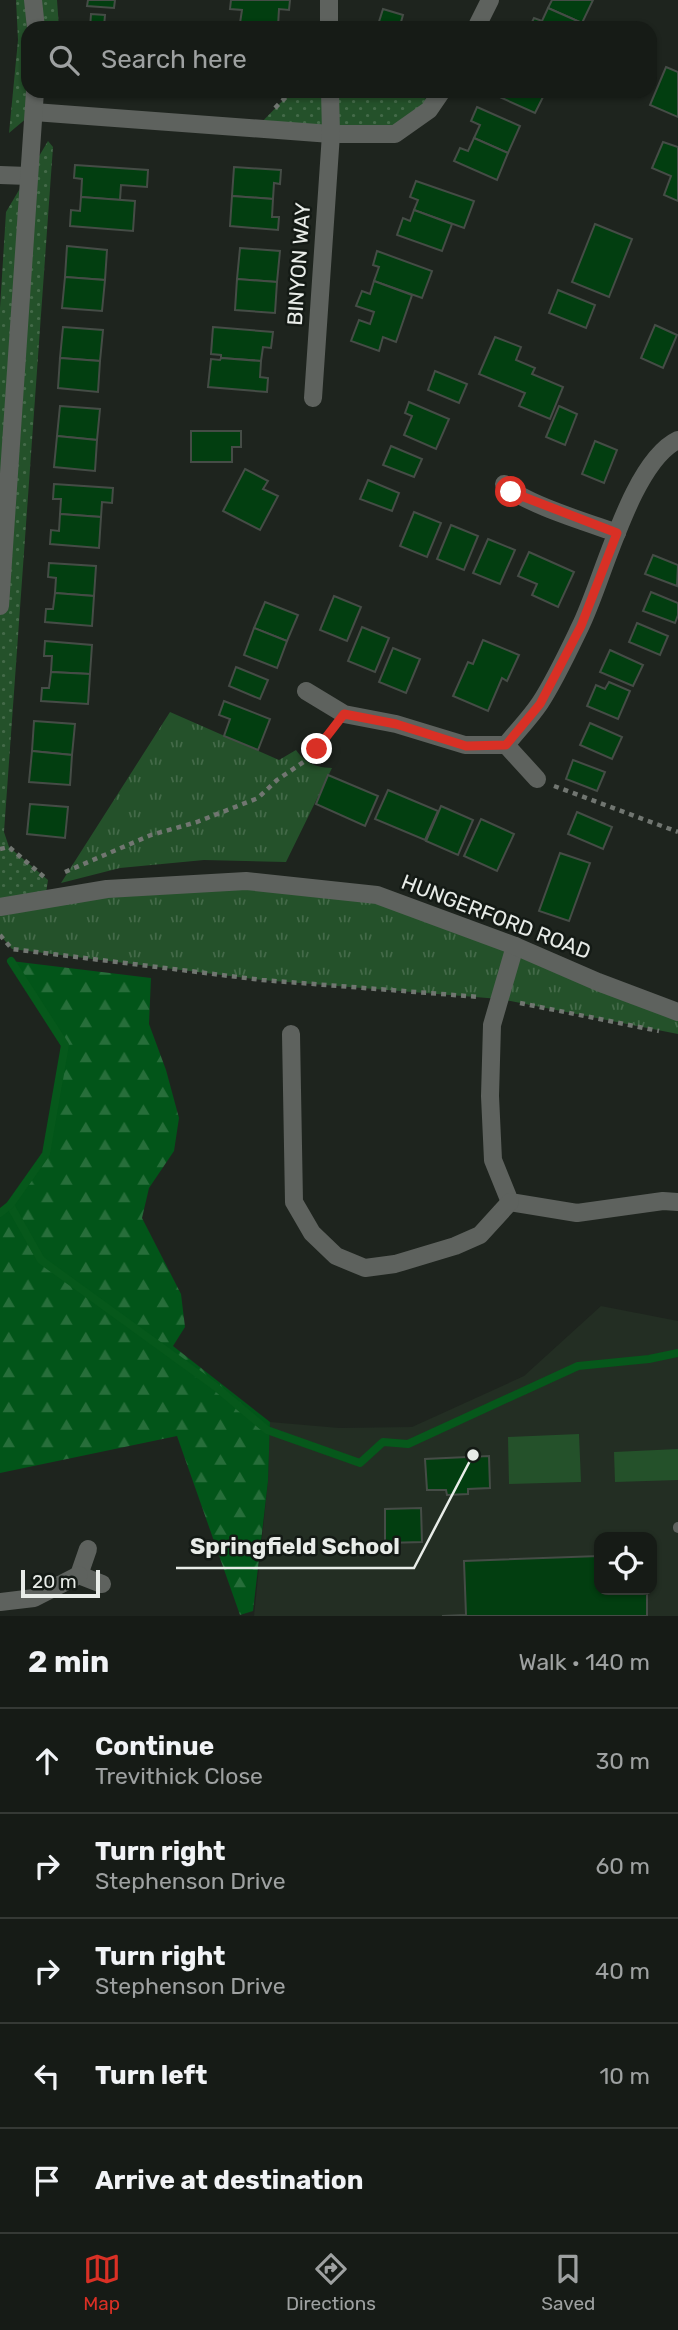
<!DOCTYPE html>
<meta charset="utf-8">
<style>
:root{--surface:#161b16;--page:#1f241f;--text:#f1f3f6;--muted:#9ea1a1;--line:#353935;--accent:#d93025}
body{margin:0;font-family:Rubik,sans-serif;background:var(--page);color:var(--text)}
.controls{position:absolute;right:21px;bottom:21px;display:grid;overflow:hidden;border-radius:14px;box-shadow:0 2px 5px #0004}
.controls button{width:63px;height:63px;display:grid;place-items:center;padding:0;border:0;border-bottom:2px solid var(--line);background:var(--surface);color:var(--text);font:35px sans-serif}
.scale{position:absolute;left:21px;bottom:18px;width:79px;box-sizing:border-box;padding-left:7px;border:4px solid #e8ece8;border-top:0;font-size:19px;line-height:24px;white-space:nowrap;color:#e8ece8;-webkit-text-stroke:5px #141a15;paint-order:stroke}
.stop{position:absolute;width:21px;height:21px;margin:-16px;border:5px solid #d93025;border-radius:50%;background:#fff}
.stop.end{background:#d93025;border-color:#fff;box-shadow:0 2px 7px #0008}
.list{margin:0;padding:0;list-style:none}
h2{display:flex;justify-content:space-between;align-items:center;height:91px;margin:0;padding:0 28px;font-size:30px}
h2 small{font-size:23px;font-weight:400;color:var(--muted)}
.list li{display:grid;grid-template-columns:46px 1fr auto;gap:21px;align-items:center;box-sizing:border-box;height:105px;padding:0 28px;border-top:2px solid var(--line)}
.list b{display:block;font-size:26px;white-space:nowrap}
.list p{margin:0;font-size:23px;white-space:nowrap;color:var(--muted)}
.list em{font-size:23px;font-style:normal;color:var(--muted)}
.icon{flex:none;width:38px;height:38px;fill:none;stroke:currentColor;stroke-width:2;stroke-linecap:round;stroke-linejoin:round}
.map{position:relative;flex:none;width:678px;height:1616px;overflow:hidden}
.search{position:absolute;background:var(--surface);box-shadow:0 2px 5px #0004;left:21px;right:21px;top:21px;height:77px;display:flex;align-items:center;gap:18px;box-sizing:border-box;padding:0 24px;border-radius:21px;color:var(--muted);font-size:26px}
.sheet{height:616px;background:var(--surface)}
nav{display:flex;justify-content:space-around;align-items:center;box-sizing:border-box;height:98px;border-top:2px solid var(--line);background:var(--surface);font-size:19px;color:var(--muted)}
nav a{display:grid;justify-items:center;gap:4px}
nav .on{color:var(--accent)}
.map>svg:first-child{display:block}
.built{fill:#232e23;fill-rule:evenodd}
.grass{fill:url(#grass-dots)}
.forest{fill:url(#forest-firs)}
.park{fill:url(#park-tufts)}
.pitch{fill:#24512a}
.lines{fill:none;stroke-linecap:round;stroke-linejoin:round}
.stream{stroke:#06581b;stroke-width:8}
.building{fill:#023e10;stroke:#454c46;stroke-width:2}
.path{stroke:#717671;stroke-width:4.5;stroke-dasharray:5 5;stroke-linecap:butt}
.service{stroke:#5e625e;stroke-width:10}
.minor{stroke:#5e625e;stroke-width:18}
.tertiary{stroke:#5e625e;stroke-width:18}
.route{stroke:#d93025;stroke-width:9}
.labels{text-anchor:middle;stroke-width:5;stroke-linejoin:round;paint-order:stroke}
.street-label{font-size:21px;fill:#e8ece8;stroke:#141a15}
.leader{fill:none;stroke:#e8ece8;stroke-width:2.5}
.callout-dot{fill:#e8ece8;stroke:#141a15;stroke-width:2.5}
.callout-label{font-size:23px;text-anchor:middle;font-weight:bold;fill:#e8ece8;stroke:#141a15;stroke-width:5;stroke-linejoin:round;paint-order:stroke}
</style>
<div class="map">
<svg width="678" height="1616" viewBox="0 0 678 1616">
<defs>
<pattern id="grass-dots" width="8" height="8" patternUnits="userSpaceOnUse" patternTransform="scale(1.75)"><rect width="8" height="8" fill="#24512a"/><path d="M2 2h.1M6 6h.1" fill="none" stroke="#446a49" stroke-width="1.8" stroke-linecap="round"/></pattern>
<pattern id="forest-firs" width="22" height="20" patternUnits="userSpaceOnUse" patternTransform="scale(1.75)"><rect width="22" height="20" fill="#025519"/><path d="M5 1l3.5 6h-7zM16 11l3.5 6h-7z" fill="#276e3a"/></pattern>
<pattern id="park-tufts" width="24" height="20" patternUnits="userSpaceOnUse" patternTransform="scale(1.75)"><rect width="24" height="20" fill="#24512a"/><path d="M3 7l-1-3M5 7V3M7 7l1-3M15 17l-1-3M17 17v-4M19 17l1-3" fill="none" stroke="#446a49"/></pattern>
</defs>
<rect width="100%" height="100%" fill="#1e241e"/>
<path class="built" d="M601 1306 678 1321V1616H254L268 1481 270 1422 339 1428 412 1427 524 1376ZM599 1537H652V1590H599Z"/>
<g class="grass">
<polygon points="16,0 57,0 59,28 28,28 28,91 46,91 34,112 9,133 18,40"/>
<polygon points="292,91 398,91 435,101 395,134 255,129"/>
<polygon points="48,141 53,147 4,832 9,847 48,880 45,900 0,907 0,308 6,212"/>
</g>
<polygon class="forest" points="11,961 151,978 149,1024 166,1070 179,1118 174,1151 149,1188 142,1218 181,1294 185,1327 173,1346 270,1422 268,1481 253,1611 240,1615 177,1436 0,1473 0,1213 10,1205 46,1154 65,1045"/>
<g class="park">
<path d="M170 712 279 760 296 750C306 764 315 767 332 768L286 862 204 860 120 868 61 883Z"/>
<polygon points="246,881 377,895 678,1012 678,1034 500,999 262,980 12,949 0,935 0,907"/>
</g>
<g class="pitch">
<polygon points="579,1434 581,1482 509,1484 508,1437"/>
<polygon points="678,1449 678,1480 615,1482 614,1452"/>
</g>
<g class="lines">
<g class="stream">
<polyline points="10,1205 41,1260 216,1387 267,1430 360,1463 383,1442 408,1444 578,1366 649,1359 678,1353"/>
<polyline points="0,1213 10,1205 46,1154 65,1045 11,961"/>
</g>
</g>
<g class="building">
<polygon points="88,0 115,0 114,8 87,6"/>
<polygon points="231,0 290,0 289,10 279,9 278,26 240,23 242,10 230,9"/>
<polygon points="552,0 593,0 582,23 548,8"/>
<polygon points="548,8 582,23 580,28 529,28 534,18 542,21"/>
<polygon points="383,9 403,15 401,22 415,28 377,28"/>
<polygon points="91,14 105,15 104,27 119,28 90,28"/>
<polygon points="240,23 278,26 278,28 240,28"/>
<polygon points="666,67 678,72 678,117 650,105"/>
<polygon points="494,91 546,91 535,113 493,94"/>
<polygon points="477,107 520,126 508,153 474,138 480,125 471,121"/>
<polygon points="474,138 508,153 497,180 454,161 460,148 468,151"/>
<polygon points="663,142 678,147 678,201 664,195 671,176 652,168"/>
<polygon points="75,165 148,170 147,187 121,185 120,200 81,197 82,179 74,178"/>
<polygon points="234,167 281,170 280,184 274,183 273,199 232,196"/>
<polygon points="416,181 474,201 464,228 414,210 418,200 410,197"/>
<polygon points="232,196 273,199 272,217 279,217 278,230 230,226"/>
<polygon points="81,197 135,201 133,231 70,226 71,210 80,211"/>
<polygon points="414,210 452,224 442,251 397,235 403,218 410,221"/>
<polygon points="595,224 632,239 609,297 572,282"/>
<polygon points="67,246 107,250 105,280 65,277"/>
<polygon points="240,248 280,251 277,282 237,279"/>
<polygon points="377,251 432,271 422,298 374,281 379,267 373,265"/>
<polygon points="65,277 105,280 102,311 62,308"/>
<polygon points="237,279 277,282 275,313 235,310"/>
<polygon points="374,281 412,295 396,342 383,337 379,351 351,341 359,320 370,324 374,312 356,306 362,291 370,294"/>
<polygon points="558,290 595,305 586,328 549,313"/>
<polygon points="655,325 677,335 663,368 641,358"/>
<polygon points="63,327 103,330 100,361 60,358"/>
<polygon points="213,327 273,332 271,348 263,347 261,361 221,358 221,355 211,354"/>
<polygon points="495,337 521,347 516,360 535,368 532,374 563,387 550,419 519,406 525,393 479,374"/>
<polygon points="60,358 100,361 98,392 58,388"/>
<polygon points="221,358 261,361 260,377 268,378 267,392 208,387 211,359 220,360"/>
<polygon points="435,371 467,384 459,403 428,390"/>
<polygon points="409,402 449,419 436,449 404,435 412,416 405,413"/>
<polygon points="60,406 100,409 97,440 57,436"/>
<polygon points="559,406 577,414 565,445 546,437"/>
<polygon points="191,431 241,431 241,447 232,447 232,462 191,462"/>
<polygon points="57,436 97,440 95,471 54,467"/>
<polygon points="595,441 617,450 604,483 582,474"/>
<polygon points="391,446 422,459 414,477 383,465"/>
<polygon points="245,469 268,481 263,489 278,496 260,530 223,511"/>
<polygon points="368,480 399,493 392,511 360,499"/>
<polygon points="54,484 113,488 112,503 102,502 101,517 60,514 61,499 53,499"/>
<polygon points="414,512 441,523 427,557 400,546"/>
<polygon points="60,514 101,517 99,548 50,544 51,530 59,531"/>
<polygon points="451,525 478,536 464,570 437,559"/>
<polygon points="488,539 515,550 500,584 473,573"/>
<polygon points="529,552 574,572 558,607 532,595 537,584 518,576"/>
<polygon points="653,555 678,565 677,586 645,574"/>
<polygon points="49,563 96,566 94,596 55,593 56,578 48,577"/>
<polygon points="651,592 678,603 678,615 675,623 643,611"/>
<polygon points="55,593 94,596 92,626 45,622 46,609 53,609"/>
<polygon points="334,596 361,607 347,641 320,630"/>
<polygon points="265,602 298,615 287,641 254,628"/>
<polygon points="637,623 668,636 660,655 629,642"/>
<polygon points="362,627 389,638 375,672 348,661"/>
<polygon points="254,628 287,641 277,668 244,655"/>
<polygon points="483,640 519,655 507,681 502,678 488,711 453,696 468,662 473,664"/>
<polygon points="45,641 92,645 90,674 51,672 52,656 44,656"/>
<polygon points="393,648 420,659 406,693 379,682"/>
<polygon points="610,650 643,665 633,686 600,672"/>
<polygon points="236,667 268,680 260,699 229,686"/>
<polygon points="51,672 90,674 88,704 41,701 42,688 49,688"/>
<polygon points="609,682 630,691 618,719 587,706 596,685 605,689"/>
<polygon points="224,701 270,719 258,750 224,736 230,719 219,715"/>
<polygon points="34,721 75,724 72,755 32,751"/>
<polygon points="590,723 622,737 612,759 580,745"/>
<polygon points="32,751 72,755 70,785 29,782"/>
<polygon points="573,760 605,772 597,791 566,779"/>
<polygon points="328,775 378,796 365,826 316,804"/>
<polygon points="388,790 438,811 425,840 375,819"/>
<polygon points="30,804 68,807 65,838 27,834"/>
<polygon points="441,806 473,820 458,855 426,841"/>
<polygon points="577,812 612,827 603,849 568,834"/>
<polygon points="481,819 514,834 497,871 464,856"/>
<polygon points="560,853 590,863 569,921 539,911"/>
<polygon points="489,1456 490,1488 468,1489 468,1494 447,1495 446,1490 427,1490 425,1459"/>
<polygon points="421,1508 422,1542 385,1543 385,1509"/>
<polygon points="599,1556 599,1590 647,1590 647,1616 442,1616 466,1615 464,1561"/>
</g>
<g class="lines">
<g class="path">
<polyline points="398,91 414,95"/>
<polyline points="275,108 292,91"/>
<polyline points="554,786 678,832"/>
<polyline points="0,849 9,847 44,877"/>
<polyline points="65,872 151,835 197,822 258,798 277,780 305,761 330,731"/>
<polyline points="0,935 12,949 262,980 480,997"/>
<polyline points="520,1003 659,1031"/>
</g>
<polyline class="service" points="678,1527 678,1528"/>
<g class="minor">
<polyline points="33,0 36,28"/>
<polyline points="329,0 329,28"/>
<polyline points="476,28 490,0"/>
<polyline points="34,112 331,134 395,134 429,110 442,91"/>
<polyline points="0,175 28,176"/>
<polyline points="313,398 331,134 330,91"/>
<path d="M504 484C522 503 589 523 617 533"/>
<polyline points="0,606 35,91"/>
<path d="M306 691 344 714 396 724 465 745H506C517 731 530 718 540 703 555 680 568 652 580 627 603 581 631 462 678 440"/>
<polyline points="506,745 537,779"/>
<polyline points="515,946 492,1025 490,1096 493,1160 510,1202 577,1213 663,1201 678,1202"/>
<polyline points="291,1034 294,1202 312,1233 336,1256 365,1268 395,1264 455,1246 480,1235 510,1202"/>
<polyline points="88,1549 79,1575 102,1584"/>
<polyline points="0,1602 34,1598 79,1575"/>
</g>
<polyline class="tertiary" points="0,907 107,889 246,881 377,895 515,946 598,982 678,1012"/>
</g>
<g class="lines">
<polyline class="route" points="317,749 344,714 396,724 466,746 506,745 540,704 581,626 617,533 511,492"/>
</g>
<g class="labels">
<g class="street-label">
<text transform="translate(299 264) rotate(-86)" y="7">BINYON WAY</text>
<text transform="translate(496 917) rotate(21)" y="7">HUNGERFORD ROAD</text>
</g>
</g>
<path class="leader" d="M473 1455L414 1568H176"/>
<circle class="callout-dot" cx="473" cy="1455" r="7"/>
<g class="callout-label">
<text x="295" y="1554">Springfield School</text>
</g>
</svg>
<div class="controls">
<button><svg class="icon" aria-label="locate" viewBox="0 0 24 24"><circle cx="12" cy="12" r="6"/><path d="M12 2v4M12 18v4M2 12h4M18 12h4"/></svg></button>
</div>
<div class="scale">20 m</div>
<div class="stop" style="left:511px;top:492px"></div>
<div class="stop end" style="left:317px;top:749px"></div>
<div class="search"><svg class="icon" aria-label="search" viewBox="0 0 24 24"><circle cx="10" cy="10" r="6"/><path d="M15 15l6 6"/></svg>Search here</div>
</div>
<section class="sheet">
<h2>2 min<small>Walk · 140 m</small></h2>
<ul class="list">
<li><svg class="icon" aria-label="ahead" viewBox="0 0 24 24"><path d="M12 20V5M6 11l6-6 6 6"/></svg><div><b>Continue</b><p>Trevithick Close</p></div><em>30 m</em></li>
<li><svg class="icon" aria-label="right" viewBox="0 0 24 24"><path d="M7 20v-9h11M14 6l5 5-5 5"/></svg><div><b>Turn right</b><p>Stephenson Drive</p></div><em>60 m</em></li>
<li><svg class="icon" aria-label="right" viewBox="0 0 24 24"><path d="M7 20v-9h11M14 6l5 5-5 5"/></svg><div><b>Turn right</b><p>Stephenson Drive</p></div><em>40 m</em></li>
<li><svg class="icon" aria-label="left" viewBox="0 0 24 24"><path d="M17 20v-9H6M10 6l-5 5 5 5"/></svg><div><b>Turn left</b></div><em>10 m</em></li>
<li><svg class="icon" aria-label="arrive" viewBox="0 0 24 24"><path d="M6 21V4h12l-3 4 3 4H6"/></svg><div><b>Arrive at destination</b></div></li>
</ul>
</section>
<nav>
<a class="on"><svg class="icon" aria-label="map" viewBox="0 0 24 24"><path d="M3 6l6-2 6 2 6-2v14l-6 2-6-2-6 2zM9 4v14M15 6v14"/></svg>Map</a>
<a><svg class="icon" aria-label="directions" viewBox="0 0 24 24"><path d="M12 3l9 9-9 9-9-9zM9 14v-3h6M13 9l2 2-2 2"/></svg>Directions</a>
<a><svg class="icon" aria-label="saved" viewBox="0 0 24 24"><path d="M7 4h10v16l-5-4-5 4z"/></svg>Saved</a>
</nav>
